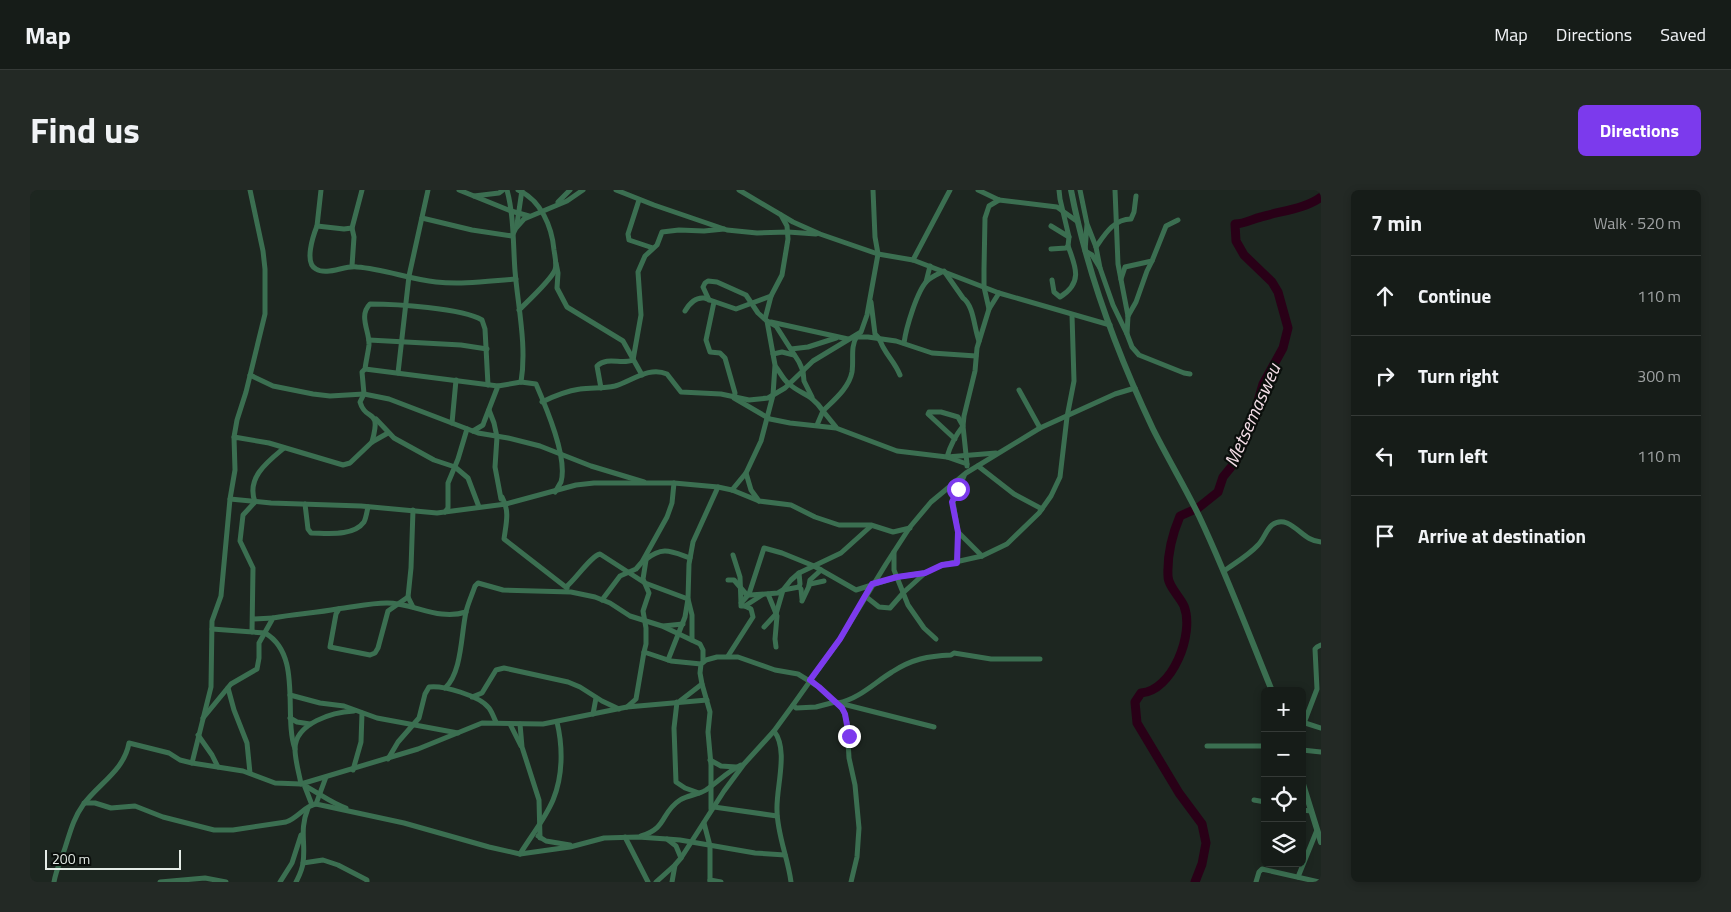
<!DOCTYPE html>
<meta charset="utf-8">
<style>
:root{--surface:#161c18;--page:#232925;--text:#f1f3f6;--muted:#9ea1a2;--line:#353a37;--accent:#7c3aed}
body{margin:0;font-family:"Titillium Web",sans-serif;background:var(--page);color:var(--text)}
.controls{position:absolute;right:15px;bottom:15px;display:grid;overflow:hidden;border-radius:8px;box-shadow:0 2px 8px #0003}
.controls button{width:45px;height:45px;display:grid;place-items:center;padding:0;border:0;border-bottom:1px solid var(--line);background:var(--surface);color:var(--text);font:25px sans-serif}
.scale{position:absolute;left:15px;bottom:12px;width:136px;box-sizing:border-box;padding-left:5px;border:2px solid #e5ece7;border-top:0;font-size:14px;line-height:18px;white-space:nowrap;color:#e5ece7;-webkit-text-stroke:4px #0a0e0b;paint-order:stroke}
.stop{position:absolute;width:15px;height:15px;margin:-11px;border:4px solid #7c3aed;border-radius:50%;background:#fff}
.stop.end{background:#7c3aed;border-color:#fff;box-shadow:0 1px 5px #0008}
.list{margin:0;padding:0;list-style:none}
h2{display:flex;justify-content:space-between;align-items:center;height:65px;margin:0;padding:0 20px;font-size:21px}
h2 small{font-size:16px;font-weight:400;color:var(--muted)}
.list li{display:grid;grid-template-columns:32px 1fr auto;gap:15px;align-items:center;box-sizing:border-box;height:80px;padding:0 20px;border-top:1px solid var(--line)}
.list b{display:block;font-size:19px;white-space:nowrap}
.list em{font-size:16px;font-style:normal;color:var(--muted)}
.icon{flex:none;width:28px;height:28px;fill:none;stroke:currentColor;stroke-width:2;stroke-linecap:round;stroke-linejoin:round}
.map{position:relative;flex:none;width:1291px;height:692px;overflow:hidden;border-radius:8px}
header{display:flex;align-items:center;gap:30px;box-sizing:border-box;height:70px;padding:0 25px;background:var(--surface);border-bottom:1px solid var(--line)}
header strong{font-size:24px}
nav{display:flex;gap:28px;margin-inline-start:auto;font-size:18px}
.intro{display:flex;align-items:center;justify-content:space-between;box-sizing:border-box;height:120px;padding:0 30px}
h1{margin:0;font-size:35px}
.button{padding:12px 22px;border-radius:8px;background:var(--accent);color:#fff;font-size:18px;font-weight:700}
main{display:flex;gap:30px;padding:0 30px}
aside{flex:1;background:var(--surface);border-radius:8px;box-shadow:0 2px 8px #0003}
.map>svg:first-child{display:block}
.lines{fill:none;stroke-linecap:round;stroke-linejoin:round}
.river{stroke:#290017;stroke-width:9}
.minor{stroke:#3b6f51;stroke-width:5}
.tertiary{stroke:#3b6f51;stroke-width:6}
.route{stroke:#7c3aed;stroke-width:6}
.labels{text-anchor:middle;stroke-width:4.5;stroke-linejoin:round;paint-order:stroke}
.water-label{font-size:19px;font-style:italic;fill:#f4dee7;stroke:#0a0e0b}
</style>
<header>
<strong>Map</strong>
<nav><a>Map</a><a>Directions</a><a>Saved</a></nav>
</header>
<div class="intro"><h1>Find us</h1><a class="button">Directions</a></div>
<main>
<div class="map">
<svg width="1291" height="692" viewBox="0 0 1291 692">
<rect width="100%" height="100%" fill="#1d2620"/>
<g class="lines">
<path class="river" d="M1165 692 1172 674 1176 653 1172 634 1149 603 1107 533 1105 512 1111 503C1142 501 1165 444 1154 416 1150 407 1138 396 1138 386 1137 365 1142 345 1150 326L1168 318 1188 302 1193 287 1206 271 1220 238 1233 194 1253 158 1258 138 1248 102 1242 92 1214 65 1206 51 1205 34C1215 34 1222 29 1231 27 1250 21 1275 19 1291 7"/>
<g class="minor">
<path d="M332 0 322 38 314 39 287 36C283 46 274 73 286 79 297 86 315 75 327 77 354 79 379 89 406 92 432 95 459 91 486 89"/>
<polyline points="429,0 481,21 499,26"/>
<path d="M477 0C484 26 483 54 485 81 488 117 497 156 491 192"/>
<path d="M488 0C511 10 522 37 524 60 525 67 527 74 525 80 521 90 497 112 489 120"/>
<polyline points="586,0 624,15 697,40 727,43 758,42 786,44"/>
<polyline points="709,0 763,32 790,44 848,64 883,70 969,103 1080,135"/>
<polyline points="948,0 969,10 1027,17 1048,32"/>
<polyline points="1050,0 1057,34 1055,61 1062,65 1070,78 1066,57 1057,34"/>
<polyline points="1085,0 1088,74 1098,126 1097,144 1102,157 1109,165 1154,183 1160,184"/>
<polyline points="444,6 469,3 473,0"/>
<polyline points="609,10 598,44 599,50 623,58"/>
<polyline points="528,12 540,0"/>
<polyline points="392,28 442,40 482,46 486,38 494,29 537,11 553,0"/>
<polyline points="487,34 492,0"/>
<polyline points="287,36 291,0"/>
<polyline points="1021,36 1039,47 1030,9 1029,0"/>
<polyline points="322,38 324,47 322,76"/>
<path d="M1066 57C1075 44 1084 29 1101 29L1104 22 1106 6"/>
<polyline points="1021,59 1036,58 1038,56 1039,47"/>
<polyline points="883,70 920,0"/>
<polyline points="526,73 528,83 527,98 537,117 593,151 612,185"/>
<polyline points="1070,78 1083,115 1097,144"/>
<polyline points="1091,89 1095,77 1122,71 1136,36 1148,30"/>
<path d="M1022 90 1024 102 1030 107C1053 93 1046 77 1038 56"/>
<polyline points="896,92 900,76"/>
<polyline points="679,110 673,97 675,93 678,91 687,92 716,105 728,123 737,131 745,175 743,205 731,251 716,283 702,300"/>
<polyline points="684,112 676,150 680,162 690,163 695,168 705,203 704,208 740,229 760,233 806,238 867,261 917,267 966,263"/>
<path d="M841 112 845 144C851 149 850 152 853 157 859 168 865 173 870 185"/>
<polyline points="959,119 969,103"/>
<path d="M655 121C659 114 665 107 674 108L706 119 741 106"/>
<polyline points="1098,126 1106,112 1117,81 1122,71"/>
<polyline points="735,129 741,106 752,85 758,49 757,36 751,25"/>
<polyline points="737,131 746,136 769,172 773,181 774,191 782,207"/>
<polyline points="741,132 818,149"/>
<polyline points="826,147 838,147 866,151 902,163 946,166"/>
<polyline points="339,150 431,155 457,159"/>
<path d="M874 153C876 138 887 101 897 91 902 86 908 84 914 81L933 108C944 116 944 138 949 151"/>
<polyline points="761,159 778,157 806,148"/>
<polyline points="743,164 752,162 764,165"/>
<path d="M746 177C750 182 753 189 758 193 771 205 781 203 793 221L787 235"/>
<polyline points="335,179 468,196"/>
<polyline points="368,183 379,86 398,0"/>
<polyline points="220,185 243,196 283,204 300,206 334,204 359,209 448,243 478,248 510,256 561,276 614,292"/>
<path d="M571 198 567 176C578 166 591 175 603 170L611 125 608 82 615 66 627 55 632 42 649 40 674 41 694 39"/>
<polyline points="989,200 1010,238"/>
<path d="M512 212C524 206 537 201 550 199 561 197 573 199 585 196 602 191 619 176 637 184L651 202 691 204 719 210 738 208 755 198 783 171 831 142 837 125 848 64 845 47 843 0"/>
<polyline points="459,220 464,233 467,247 465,277 471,309"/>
<polyline points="346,229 364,248 404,270 425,277 438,288 449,317"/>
<polyline points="422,233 426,190"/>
<path d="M806 237 793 221C804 210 819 198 822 182 824 169 820 157 827 146"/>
<path d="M443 241 453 235 454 232 468 196 491 192 506 194C516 217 538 268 531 292 529 295 527 299 525 302"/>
<polyline points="204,247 207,230 216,202 235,124 235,79 233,61 220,0"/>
<path d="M925 249 898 224 899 222H911L928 227 933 236C926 245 920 256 917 267L937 274V276"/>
<path d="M342 252C352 216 336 233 330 212L334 204 332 182 335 179C336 171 338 163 339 155 340 142 328 126 340 114 365 114 432 118 452 130L455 139 458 195"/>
<polyline points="937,274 933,236 934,226 945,181 947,158 959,119 954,97 954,79 955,28 959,16 969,10"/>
<polyline points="948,276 984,304 1012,319"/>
<polyline points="716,283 721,300 729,311"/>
<path d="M472 307C480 321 476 334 474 349L537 398"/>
<polyline points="200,309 241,313 331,316 407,323 476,314 546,295 564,293 644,293 688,297 702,300 729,311 761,315 785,327 809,335 841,335 863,342 880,338"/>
<path d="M225 312C216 288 237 272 254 258"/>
<path d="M275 314 278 339 281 343C296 343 323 347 334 332 336 328 337 321 338 317"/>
<polyline points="415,322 418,318 418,293 428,269 437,239"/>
<polyline points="928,342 952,366"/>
<polyline points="864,362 864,380 878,415 894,438 906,449"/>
<polyline points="703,365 710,387 711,413"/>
<path d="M615 370C633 356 640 361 660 368"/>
<polyline points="927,373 928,342 923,312 934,286"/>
<path d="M1194 381C1205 373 1219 365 1228 355 1234 349 1236 340 1242 335 1246 332 1252 331 1257 333 1270 339 1276 351 1291 352"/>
<polyline points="769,383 770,394 769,397 771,399 772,409"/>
<polyline points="698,390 704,390 716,404 720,405 748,403 753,400 761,390 769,383 811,363 841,336"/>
<polyline points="779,395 780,390 791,380"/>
<path d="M536 397C545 390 561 366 570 364L615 393 658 409 662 425V450"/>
<polyline points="738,404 747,426 745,449 746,457"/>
<polyline points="732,405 715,416 711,416 711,413 719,404 734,358 752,363 784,376 826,400 867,387 894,383"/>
<polyline points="835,406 849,417 860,418 874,402 895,383 912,375 952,366 977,354 1009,323 1021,306 1030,287 1037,227 1044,191 1042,125"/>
<polyline points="572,410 590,386 606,379 612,372 637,327 642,313 644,293"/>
<polyline points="772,411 780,394 794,391"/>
<polyline points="383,417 378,407 381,378 383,320"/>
<polyline points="309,419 306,424 300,457 340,465 345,463 348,458 358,421 378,407"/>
<polyline points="223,429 243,428"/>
<polyline points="633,436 653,434"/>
<polyline points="734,437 746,424 753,400 769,397"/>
<path d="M182 439 235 443C273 465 253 525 265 559"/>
<polyline points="222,442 223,378 210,351 213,325 225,312"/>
<polyline points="614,462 616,454 616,438 613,421 619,403 613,389 616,370"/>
<polyline points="698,466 723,427 721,419 715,416"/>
<polyline points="638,470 655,427 658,409 659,374 663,352 688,297"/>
<polyline points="198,498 204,520 217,553 220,583"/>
<path d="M415 498C432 483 431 444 436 422 438 413 442 405 445 396L448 393 473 400 541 402 565 407 580 413 600 426 632 436 670 454 673 460V472"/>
<polyline points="260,505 290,513 314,516 347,528 428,543"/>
<polyline points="442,507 452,503 466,480 474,478 538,492 550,497 572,511 589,519"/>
<polyline points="650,511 672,494"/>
<polyline points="647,512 644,538 646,592 655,598 669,603"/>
<polyline points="763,515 766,518 786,517 805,512"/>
<polyline points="597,517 606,509 614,462 641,471 671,474"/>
<polyline points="563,524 566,508"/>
<path d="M173 528 201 494 227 479 229 468V453L243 428C264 424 286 423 307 419 324 417 340 413 357 413 384 413 408 431 436 422"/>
<polyline points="260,528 267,532 280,534"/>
<polyline points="1272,532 1291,538"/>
<polyline points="1274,533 1287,499 1285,459 1287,457 1291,455"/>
<polyline points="480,534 491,556"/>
<polyline points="490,534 492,557 509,610 510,648"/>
<path d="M744 541C759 560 746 597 747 620 747 644 758 668 761 692"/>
<polyline points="168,545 182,565 188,577"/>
<polyline points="1177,556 1235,556"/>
<polyline points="1272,560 1291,562"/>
<path d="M358 569 368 552 389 528 395 504 399 497C413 495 450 506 459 518 462 522 464 528 466 532"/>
<polyline points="680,570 691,576 706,577"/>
<polyline points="162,573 181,497 182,431 191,406 200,309 205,280 204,247 239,253 313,275 320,273 342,252 358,243"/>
<polyline points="323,580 331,552 332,523"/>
<path d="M271 594C269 583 265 570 265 559 265 533 303 522 324 521"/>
<path d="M275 596C289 603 301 613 316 618"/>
<polyline points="275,597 282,615"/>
<polyline points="1224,610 1235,612"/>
<path d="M54 613H65L81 618 105 616 133 627 184 640H203L256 632C268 628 274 616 286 614L374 633 459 657 490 664 540 657 574 648 608 647 637 649 646 656 651 668"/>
<polyline points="286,614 296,587"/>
<polyline points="684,617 747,626"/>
<polyline points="681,619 681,575 678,542 680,522 672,494 670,483 671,474 676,470 687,467 708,467 745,480 768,484 789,497 805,512 904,537"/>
<polyline points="1272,620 1281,621"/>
<polyline points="674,633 680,656 680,692"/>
<polyline points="508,646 516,651 540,655"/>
<path d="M611 646C638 638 630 623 650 610 658 605 668 605 676 600 688 592 698 581 711 575"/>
<polyline points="595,647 618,692"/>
<polyline points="637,649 650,650 725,663 755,665"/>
<path d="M490 664C501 646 515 629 523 610 533 586 533 557 527 532"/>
<polyline points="273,673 293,670 308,675 337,690 337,692"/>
<polyline points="1268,687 1287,640"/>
<polyline points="680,690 691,692"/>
<path d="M24 692C26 680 31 670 35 658 40 643 43 629 53 615 68 594 94 581 99 553L139 563 150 570 162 573 213 581 245 593 271 594 388 559 452 533 513 534 597 517 677 510"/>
<polyline points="130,692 175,688 196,692"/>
<polyline points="250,692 262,673 271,645"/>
<path d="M266 692C269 686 272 681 273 673 276 652 269 641 278 618"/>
<polyline points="626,692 645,675 651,668 694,601 714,574 744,541 763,515 810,449 856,374 880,337 901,312 936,283 1010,238 1085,204 1105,198"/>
<polyline points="642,692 645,675"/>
<path d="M821 692 827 667 829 638 825 595 819 568 817 533 814 522 808 513C829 509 844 493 862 482 882 469 898 466 921 465L924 463 961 469H1010"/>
<polyline points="1226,692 1229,682 1232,679 1289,692"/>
</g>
<g class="tertiary">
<path d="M1041 0C1057 83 1087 163 1123 239 1138 269 1155 297 1169 326 1196 383 1218 442 1242 501"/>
<polyline points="1272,591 1291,652"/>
</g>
</g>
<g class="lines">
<polyline class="route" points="819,546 815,524 812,518 789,497 780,490 810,449 842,394 867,387 895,383 912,375 927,373 928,342 922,312 928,299"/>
</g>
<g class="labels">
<g class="water-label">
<text transform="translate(1222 225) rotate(-66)" y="7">Metsemasweu</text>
</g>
</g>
</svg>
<div class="controls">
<button>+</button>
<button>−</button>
<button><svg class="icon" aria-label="locate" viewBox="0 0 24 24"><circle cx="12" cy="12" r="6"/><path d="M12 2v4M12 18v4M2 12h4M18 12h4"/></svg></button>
<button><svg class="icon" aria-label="layers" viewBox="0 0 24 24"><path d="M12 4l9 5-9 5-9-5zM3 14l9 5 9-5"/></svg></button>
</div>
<div class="scale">200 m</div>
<div class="stop" style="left:928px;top:299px"></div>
<div class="stop end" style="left:819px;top:546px"></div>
</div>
<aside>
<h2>7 min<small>Walk · 520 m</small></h2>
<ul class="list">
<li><svg class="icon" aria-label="ahead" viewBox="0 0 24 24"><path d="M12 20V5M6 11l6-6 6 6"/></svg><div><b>Continue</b></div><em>110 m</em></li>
<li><svg class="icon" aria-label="right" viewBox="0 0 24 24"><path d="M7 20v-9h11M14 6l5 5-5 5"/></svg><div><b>Turn right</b></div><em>300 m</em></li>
<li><svg class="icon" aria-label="left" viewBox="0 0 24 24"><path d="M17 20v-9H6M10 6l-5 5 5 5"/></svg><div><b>Turn left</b></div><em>110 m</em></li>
<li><svg class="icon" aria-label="arrive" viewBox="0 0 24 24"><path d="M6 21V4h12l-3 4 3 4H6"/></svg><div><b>Arrive at destination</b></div></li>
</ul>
</aside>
</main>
